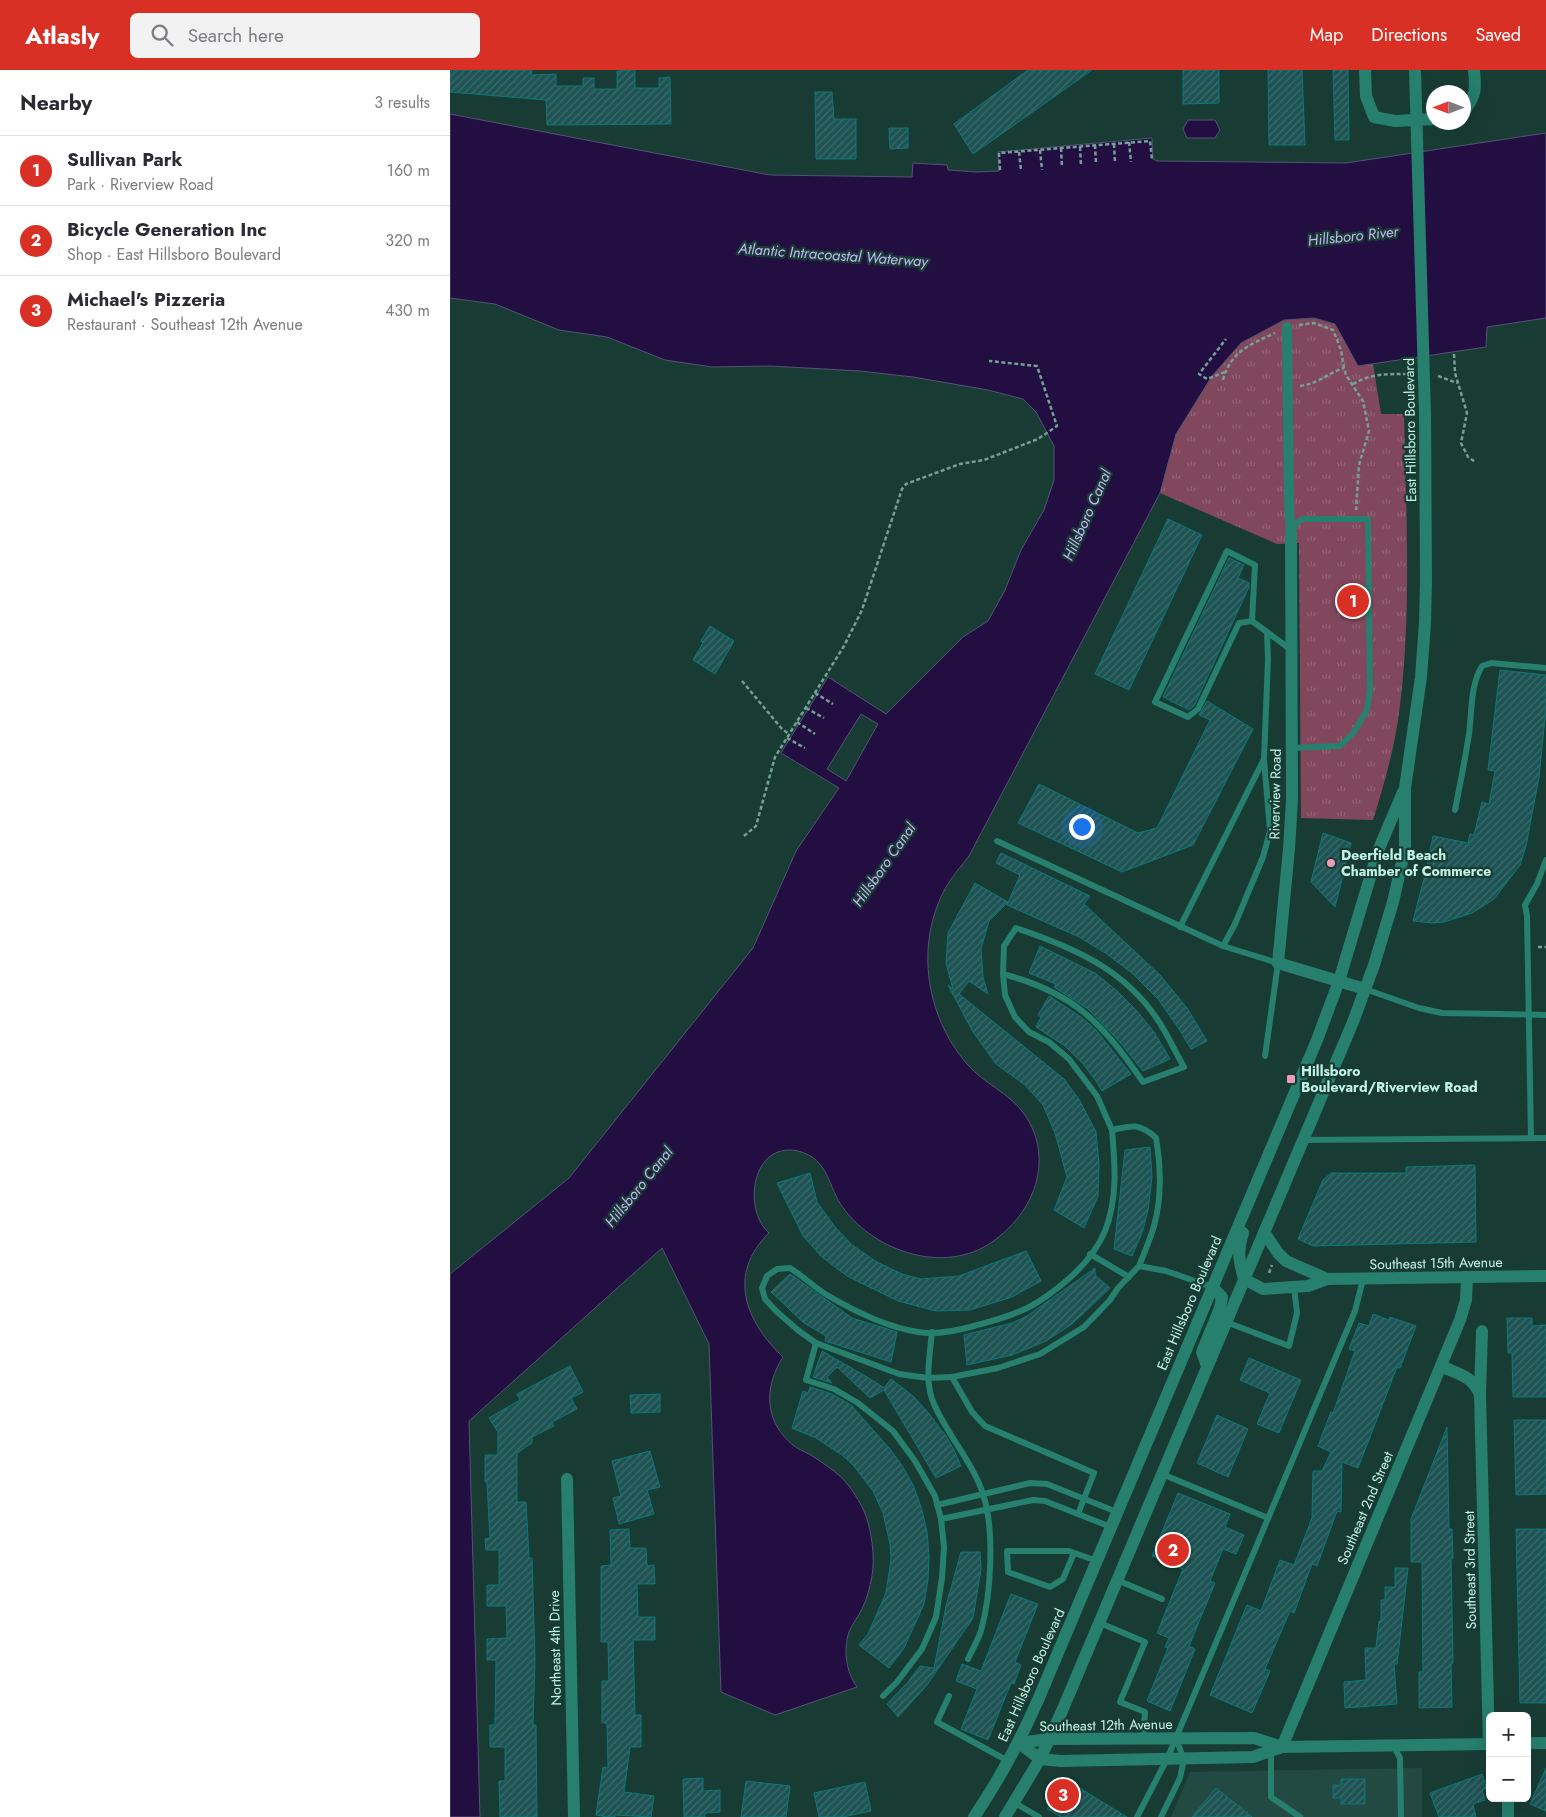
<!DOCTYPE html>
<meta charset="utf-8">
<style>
:root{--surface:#fff;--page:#f2f2f3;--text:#2b2b33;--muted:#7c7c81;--line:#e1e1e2;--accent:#d93025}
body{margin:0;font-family:Jost,sans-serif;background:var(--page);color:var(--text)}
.controls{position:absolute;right:15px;bottom:15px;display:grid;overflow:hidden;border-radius:8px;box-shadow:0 5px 20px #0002}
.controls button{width:45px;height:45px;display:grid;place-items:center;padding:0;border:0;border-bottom:1px solid var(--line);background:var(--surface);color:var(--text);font:25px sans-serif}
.compass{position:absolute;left:976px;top:15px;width:45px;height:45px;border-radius:50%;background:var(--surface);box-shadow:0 5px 20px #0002;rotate:270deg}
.you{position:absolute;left:631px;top:756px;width:18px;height:18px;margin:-12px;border:4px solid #fff;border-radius:50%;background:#1a73e8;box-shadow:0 0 0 8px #1a73e833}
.badge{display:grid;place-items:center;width:32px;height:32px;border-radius:50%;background:var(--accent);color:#fff;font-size:16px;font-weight:700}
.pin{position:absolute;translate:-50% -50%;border:2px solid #fff;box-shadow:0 1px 5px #0006}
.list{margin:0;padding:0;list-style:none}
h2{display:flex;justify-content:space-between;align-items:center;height:65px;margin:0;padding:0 20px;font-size:21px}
h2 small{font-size:16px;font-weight:400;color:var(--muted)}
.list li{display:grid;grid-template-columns:32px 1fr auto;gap:15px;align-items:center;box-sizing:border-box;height:70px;padding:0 20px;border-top:1px solid var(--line)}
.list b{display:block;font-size:19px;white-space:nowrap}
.list p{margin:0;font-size:16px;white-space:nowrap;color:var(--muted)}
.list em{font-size:16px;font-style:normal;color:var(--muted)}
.icon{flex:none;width:28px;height:28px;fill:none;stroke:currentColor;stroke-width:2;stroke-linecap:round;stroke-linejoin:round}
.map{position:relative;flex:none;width:1096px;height:1747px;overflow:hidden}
header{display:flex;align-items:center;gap:30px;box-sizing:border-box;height:70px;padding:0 25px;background:var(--accent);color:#fff}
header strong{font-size:24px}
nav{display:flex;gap:28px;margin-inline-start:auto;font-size:18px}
.search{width:350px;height:45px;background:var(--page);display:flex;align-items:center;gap:12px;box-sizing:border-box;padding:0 18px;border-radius:8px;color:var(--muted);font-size:19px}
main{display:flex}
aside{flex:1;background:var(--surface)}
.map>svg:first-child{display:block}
.built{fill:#234a42}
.grass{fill:url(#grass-tufts)}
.water{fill:#230e42;stroke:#535374;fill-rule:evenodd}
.building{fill:url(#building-hatch);stroke:#0a797b}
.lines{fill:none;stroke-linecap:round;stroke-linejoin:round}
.path{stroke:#75a096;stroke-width:2.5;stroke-dasharray:4 2.5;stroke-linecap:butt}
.service{stroke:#277f6e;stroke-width:6}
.pedestrian{stroke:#277f6e;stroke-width:10}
.minor{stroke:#277f6e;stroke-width:12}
.tertiary{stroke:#277f6e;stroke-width:12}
.secondary{stroke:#277f6e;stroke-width:12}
.poi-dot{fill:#ef9ab8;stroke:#183c34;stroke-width:2}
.labels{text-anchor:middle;stroke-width:4.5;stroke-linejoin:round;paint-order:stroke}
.street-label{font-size:14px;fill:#c2f4e7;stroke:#183c34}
.poi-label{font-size:14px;font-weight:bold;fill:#c2f4e7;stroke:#183c34;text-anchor:start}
.water-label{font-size:15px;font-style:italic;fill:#c6b3f8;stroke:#183c34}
</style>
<header>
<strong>Atlasly</strong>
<div class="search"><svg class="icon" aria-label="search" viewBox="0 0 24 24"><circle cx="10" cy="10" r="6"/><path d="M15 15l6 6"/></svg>Search here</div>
<nav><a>Map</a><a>Directions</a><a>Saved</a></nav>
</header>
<main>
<aside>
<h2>Nearby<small>3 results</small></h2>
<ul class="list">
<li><span class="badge">1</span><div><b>Sullivan Park</b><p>Park · Riverview Road</p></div><em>160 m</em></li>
<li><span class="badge">2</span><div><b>Bicycle Generation Inc</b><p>Shop · East Hillsboro Boulevard</p></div><em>320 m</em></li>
<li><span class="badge">3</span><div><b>Michael's Pizzeria</b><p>Restaurant · Southeast 12th Avenue</p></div><em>430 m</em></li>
</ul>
</aside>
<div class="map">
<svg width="1096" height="1747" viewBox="0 0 1096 1747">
<defs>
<pattern id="grass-tufts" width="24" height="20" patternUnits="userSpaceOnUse" patternTransform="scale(1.25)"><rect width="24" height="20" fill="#81485d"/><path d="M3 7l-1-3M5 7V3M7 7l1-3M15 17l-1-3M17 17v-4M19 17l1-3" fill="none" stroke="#916374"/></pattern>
<pattern id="building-hatch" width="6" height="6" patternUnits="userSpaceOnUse" patternTransform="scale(1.25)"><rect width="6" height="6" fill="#1e5354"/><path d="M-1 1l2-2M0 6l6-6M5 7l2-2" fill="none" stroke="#3d6c6d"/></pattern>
</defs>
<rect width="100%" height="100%" fill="#183c34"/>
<polygon class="built" points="972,1698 972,1747 721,1747 740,1702"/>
<path class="grass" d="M864 248 885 254 908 296 923 294 931 344H954C956 443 962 544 949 643 944 680 934 715 923 750L851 748 849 473 827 474 710 423 726 364 762 306 791 273 834 250Z"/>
<g class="water">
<path d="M0 44 320 105 462 107 463 93 497 95 498 100 527 102 549 101 548 82 702 68 703 89 707 91 896 93 1096 63V248L1037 257 1036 277 908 296 885 254 864 248 834 250 791 273 762 306 726 364 710 423 519 786C512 795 505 803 499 812 464 869 474 944 517 994 534 1014 560 1023 575 1045 605 1090 584 1143 542 1172 495 1205 426 1182 394 1139 377 1117 380 1089 348 1081 302 1071 292 1139 319 1163 277 1204 295 1251 333 1287 313 1318 314 1355 347 1378 352 1381 358 1383 364 1387 373 1393 383 1400 391 1407 401 1417 411 1433 416 1446 422 1464 425 1487 422 1506 420 1517 417 1529 412 1539 408 1547 402 1554 399 1562 393 1580 396 1602 407 1617L325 1645 271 1622 259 1274 212 1178 19 1351 30 1747H0V1204L119 1108 303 878 346 781 389 718 331 683 378 607 436 644 513 567 538 551 555 520 571 480 594 440 604 410V376L586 342 573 329 538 320 463 307 410 301 320 296 262 297 215 290 157 267 109 260 45 234 0 228ZM411 644 428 654 396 711 377 699Z"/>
<polygon points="738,50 765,50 770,60 765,68 737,68 733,59"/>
</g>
<g class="building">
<polygon points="0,0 82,0 81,5 106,4 106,16 133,16 133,8 144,8 144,19 167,19 167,1 185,0 185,18 209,18 209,8 220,7 221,54 97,55 96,30 0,22"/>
<polygon points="578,0 642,0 523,84 504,54"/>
<polygon points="733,0 769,0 769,33 733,34"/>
<polygon points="818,0 852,0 855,75 819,75"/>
<polygon points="883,0 898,0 899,70 885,70"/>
<polygon points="365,22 382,22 384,49 406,49 406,89 366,89"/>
<polygon points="439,58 458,58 458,78 440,79"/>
<polygon points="718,449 752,465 679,620 645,604"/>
<polygon points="779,488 794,495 788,508 799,513 799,517 744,636 739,640 713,627"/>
<polygon points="260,556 284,571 265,604 243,590 253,573 251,571"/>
<polygon points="1050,600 1096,605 1096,638 1089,707 1076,776 1070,795 1044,829 1022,843 994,852 983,853 963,851 976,801 983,766 1018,773 1020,764 1024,765 1032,732 1039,734 1045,701 1038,700"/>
<polygon points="757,631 803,659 743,775 672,802 568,753 589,714 688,763 707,758 760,650 749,645"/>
<polygon points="873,763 901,773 885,837 861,812"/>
<polygon points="551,783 640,826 634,834 710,905 737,938 757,971 741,979 729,959 708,929 683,904 657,884 629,867 557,835 570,805 546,793"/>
<polygon points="525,813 558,832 539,851 531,879 533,907 538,924 519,911 509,924 614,1009 629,1029 646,1062 649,1094 648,1126 634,1158 604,1140 617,1107 605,1063 593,1035 575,1015 546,994 523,962 498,915 503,919 496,893 498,863"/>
<polygon points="590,876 645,903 666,920 687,941 704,962 720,989 693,1001 668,970 638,939 604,917 606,914 579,903"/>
<polygon points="599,926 631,947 646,960 681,1004 652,1021 646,1011 633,994 615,976 586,957 591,947 588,945"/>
<polygon points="700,1077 702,1107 698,1140 693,1160 682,1186 664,1179 675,1080"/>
<polygon points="1025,1095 1026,1172 863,1176 848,1169 873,1110 881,1103 956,1103 956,1097"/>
<polygon points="360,1103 367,1132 385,1157 402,1175 427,1192 452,1204 471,1209 509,1206 576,1181 591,1211 562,1227 520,1240 486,1241 448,1231 397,1206 372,1187 353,1166 327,1113"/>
<polygon points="645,1198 645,1205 660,1218 622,1254 596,1271 562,1285 517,1295 514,1265 562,1253 577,1246"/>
<polygon points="340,1204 402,1248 447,1262 441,1292 375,1271 376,1266 354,1253 321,1222"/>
<polygon points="923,1244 939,1250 940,1247 966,1256 950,1298 947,1297 908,1398 892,1392 891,1442 887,1441 867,1496 862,1494 844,1543 840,1541 815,1599 820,1601 802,1643 760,1625 797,1535 811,1541 830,1490 844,1495 862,1448 863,1401 872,1401 881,1382 868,1376 881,1342 883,1343 905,1281 899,1279 909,1253 919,1256"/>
<polygon points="1057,1248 1082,1248 1082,1256 1096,1255 1096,1327 1063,1327 1062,1283 1058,1283"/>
<polygon points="372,1281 422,1310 434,1318 441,1309 463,1326 476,1340 496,1366 504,1380 511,1396 486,1408 434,1320 420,1328 387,1297 377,1307 382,1313 363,1307"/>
<polygon points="799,1288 851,1310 829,1363 807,1354 820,1323 790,1310"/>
<polygon points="120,1296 133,1322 121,1328 127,1339 102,1352 104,1356 82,1367 82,1373 67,1383 67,1432 76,1432 79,1488 82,1488 85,1589 83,1655 86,1655 87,1747 50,1747 49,1711 55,1711 55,1677 40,1677 40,1655 45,1655 46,1590 37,1590 37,1569 57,1568 56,1536 37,1536 37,1515 49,1515 49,1480 36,1480 35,1469 40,1468 37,1412 35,1412 35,1385 48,1385 48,1362 39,1348 70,1330 67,1324"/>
<polygon points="360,1317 382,1324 401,1335 440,1379 453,1397 463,1415 471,1437 477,1461 479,1487 478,1510 474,1534 454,1578 439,1598 409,1575 418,1564 436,1523 441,1489 440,1474 433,1443 423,1421 403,1395 392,1385 366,1368 342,1358 353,1321 358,1323"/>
<polygon points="210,1324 210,1342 181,1343 180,1325"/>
<polygon points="767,1345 798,1359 778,1407 747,1393"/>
<polygon points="1064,1350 1096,1350 1096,1424 1066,1425"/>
<polygon points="997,1357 999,1459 1002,1459 1003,1488 1001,1488 1003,1593 1001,1593 1002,1637 969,1638 969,1602 973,1602 972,1492 961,1492 961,1449"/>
<polygon points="200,1381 210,1417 197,1420 204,1444 169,1454 163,1428 171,1426 162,1391"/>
<polygon points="728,1423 780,1444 775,1457 794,1465 786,1484 773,1479 760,1511 765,1513 739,1576 745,1579 720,1641 697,1631 718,1578 715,1577 719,1568 707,1563 733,1499 702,1486"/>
<polygon points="179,1459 180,1478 196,1478 197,1496 204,1495 205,1514 187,1514 188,1547 205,1547 205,1570 183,1570 185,1645 191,1645 191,1677 180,1677 174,1722 204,1726 201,1747 165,1745 165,1747 157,1747 146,1745 153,1697 158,1698 157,1653 152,1653 152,1611 159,1611 158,1572 151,1572 151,1496 161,1495 160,1460"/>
<polygon points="1066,1459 1096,1459 1096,1633 1070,1633"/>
<polygon points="511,1482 530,1482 531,1499 523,1548 477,1615 448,1647 437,1634 458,1612 470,1596 484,1598 496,1536"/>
<polygon points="945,1498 958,1498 947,1594 944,1594 947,1634 895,1638 894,1612 916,1610 915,1578 926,1578 929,1551 931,1551 931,1530 935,1530 935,1517 945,1517"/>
<polygon points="561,1524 588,1534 565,1592 571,1595 564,1614 561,1613 538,1670 511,1659 527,1619 506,1611 512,1594 531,1601"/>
<polygon points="1096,1698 1096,1741 1080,1734"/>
<polygon points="1032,1704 1037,1718 1032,1720 1035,1730 1023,1734 1026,1747 989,1747 980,1723"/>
<polygon points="253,1708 253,1721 270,1720 270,1742 255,1743 255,1747 234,1747 233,1709"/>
<polygon points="615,1709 677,1747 611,1747 597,1739"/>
<polygon points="891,1709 915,1709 915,1734 891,1734 891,1728 883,1728 883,1715 891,1715"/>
<polygon points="296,1711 340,1716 336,1747 291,1747"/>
<polygon points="415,1712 421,1741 393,1747 369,1747 364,1723"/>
<polygon points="766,1718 802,1747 742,1747"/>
</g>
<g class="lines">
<g class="path">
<polyline points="679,72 681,92"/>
<polyline points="664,74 665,93"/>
<polyline points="645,75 646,94"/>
<polyline points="630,77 631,96"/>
<polyline points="611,78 612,97"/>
<polyline points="590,80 592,100"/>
<polyline points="569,82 571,100"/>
<polyline points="550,100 549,83 700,71 702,90"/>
<polyline points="849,255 864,253 883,260 891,280 894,298 896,305 913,331 919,361 909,395 906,440"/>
<polyline points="1004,284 1005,303 1017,343 1011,373 1018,387 1024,391"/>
<polyline points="775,302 757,309 749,304 776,269"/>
<polyline points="988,306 1007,313"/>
<path d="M773 310C780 282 801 274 825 263"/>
<path d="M903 314C922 303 938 304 960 304"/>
<path d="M850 316C868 314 878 303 894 298"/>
<polyline points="292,611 332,659 339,664"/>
<polyline points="365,623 383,634"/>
<polyline points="356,638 374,648"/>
<polyline points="347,652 365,664"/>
<polyline points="337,668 355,678"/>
<polyline points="294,766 306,756 325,687 394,576 412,540 452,419 456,414 510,394 534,390 588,369 607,356 587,296 539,291"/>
<polyline points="1088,877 1096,877"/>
<polyline points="819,1203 822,1195"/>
</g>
<g class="service">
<polyline points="802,551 789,553 748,639 738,647 705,632 777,481 805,495 802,551 840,579"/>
<polyline points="842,678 890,676 904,662 917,640 920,620 918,449 852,449 846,454 842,461"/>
<polyline points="814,689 818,589 817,562"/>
<path d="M1005 740C1010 715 1015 690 1019 664 1022 642 1020 616 1032 596L1041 593 1096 598"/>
<polyline points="547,771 773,876 828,893 815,986"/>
<polyline points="730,857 814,689 820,761 813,787 785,854 773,876"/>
<path d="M553 904C625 923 652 953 693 1012L734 997C727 985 721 972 714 960 681 902 626 878 566 858L554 876 553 904 555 925 565 947 579 962 599 972 619 989 647 1026 662 1060C682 1055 690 1053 706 1068 711 1097 712 1127 704 1156 700 1170 694 1183 689 1196L716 1201 762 1217"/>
<polyline points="915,919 969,938 992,943 1096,945"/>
<path d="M662 1060C665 1094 668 1128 655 1161 643 1190 614 1215 588 1232 569 1244 545 1250 524 1256 506 1261 486 1265 468 1262 436 1257 404 1241 377 1225 364 1217 353 1206 340 1198L327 1199 317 1206 312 1218 315 1229 326 1241 349 1261 366 1273 449 1304 478 1308 502 1307 548 1298 590 1284 634 1257 660 1230 668 1218 689 1196"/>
<polyline points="1081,1068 1077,846 1075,835 1087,814 1096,790"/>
<polyline points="852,1070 1096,1068"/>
<polyline points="640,1184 679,1207"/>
<polyline points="776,1252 839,1276 847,1243 844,1217"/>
<path d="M482 1262C480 1284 474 1313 484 1334 497 1364 523 1393 533 1424 545 1460 541 1525 531 1561 528 1570 522 1580 518 1589"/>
<polyline points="366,1273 356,1310 384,1319 408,1333 443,1361 465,1391 485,1426 491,1449 494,1477 492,1508 486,1547 472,1579 447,1612 433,1626"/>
<polyline points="502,1307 522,1342 535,1356 644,1403 628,1444"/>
<polyline points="712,1404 818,1448"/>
<polyline points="487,1435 580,1413 597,1414 667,1442"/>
<polyline points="491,1449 583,1430 595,1431 661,1457"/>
<polyline points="624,1483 613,1509 600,1517 558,1502 557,1481 619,1481 647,1491"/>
<polyline points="667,1510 712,1529"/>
<polyline points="650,1553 695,1572 670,1632 695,1642 693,1670"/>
<polyline points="499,1626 487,1652 558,1691"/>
<polyline points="943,1675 950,1688 951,1747"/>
<polyline points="821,1681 821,1727 850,1747"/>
<polyline points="565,1733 589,1747"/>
<polyline points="687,1747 717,1689 731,1656 905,1241 913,1209"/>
<polyline points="711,1747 730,1708 734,1689 726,1669"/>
</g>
<polyline class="pedestrian" points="837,257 839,439 841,463"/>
<g class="minor">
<polyline points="915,0 916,26 924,47 945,51 984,49"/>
<path d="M1014 41C1026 26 1026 19 1024 0"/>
<polyline points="841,463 842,730 839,779 828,893 915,919"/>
<polyline points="814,1162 828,1183 836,1191 877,1209"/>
<polyline points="794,1209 813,1219 858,1216 877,1209 1096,1206"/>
<polyline points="1032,1261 1030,1325 1039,1674"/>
<path d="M991 1296C1008 1304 1023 1306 1030 1325"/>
<polyline points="117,1409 124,1747"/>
<polyline points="832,1677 1010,1250 1016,1230 1017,1208"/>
<polyline points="1058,1747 1058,1728"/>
</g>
<g class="tertiary">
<polyline points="569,1673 590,1689 611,1691 803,1687 832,1677 1040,1674"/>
<polyline points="569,1673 599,1669 804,1668 832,1677"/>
<polyline points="1077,1673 1096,1673"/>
</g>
<g class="secondary">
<path d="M793 1163C787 1182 789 1191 794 1209"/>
<polyline points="757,1296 752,1282 770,1238 772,1227 762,1217"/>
<path d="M524 1747C549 1710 570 1671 588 1630L867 970 889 911 928 781 953 722"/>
<polyline points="555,1747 590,1689 612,1641 903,952 924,895 943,832 955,779 955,718 971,607 975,553 976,510 975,343 965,0"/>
</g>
</g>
<g class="poi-dot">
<circle cx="881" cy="793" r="5"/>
<rect x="836" y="1004" width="10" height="10" rx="2.5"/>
</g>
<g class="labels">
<g class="street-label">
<text transform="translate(960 360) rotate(-91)" y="5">East Hillsboro Boulevard</text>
<text transform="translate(825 724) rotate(-89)" y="5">Riverview Road</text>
<text transform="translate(986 1193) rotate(-1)" y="5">Southeast 15th Avenue</text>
<text transform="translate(739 1233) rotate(-67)" y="5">East Hillsboro Boulevard</text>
<text transform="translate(915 1438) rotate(-67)" y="5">Southeast 2nd Street</text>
<text transform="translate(1020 1500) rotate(-91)" y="5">Southeast 3rd Street</text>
<text transform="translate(105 1578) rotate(-91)" y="5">Northeast 4th Drive</text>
<text transform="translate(581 1605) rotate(-66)" y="5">East Hillsboro Boulevard</text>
<text transform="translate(656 1655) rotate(-1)" y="5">Southeast 12th Avenue</text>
</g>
<g class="poi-label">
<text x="891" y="790">Deerfield Beach<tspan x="891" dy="16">Chamber of Commerce</tspan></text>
<text x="851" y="1006">Hillsboro<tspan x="851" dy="16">Boulevard/Riverview Road</tspan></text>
</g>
<g class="water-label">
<text transform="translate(903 166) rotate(-6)" y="5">Hillsboro River</text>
<text transform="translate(383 185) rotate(4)" y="5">Atlantic Intracoastal Waterway</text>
<text transform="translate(637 445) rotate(-66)" y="5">Hillsboro Canal</text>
<text transform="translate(434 795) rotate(-55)" y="5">Hillsboro Canal</text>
<text transform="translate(189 1117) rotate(-51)" y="5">Hillsboro Canal</text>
</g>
</g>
</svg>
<div class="controls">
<button>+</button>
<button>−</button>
</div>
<svg class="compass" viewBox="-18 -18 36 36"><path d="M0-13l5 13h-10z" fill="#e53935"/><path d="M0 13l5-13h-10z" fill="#7c7c81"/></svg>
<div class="you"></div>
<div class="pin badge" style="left:903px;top:531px">1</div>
<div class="pin badge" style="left:723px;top:1480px">2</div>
<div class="pin badge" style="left:613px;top:1725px">3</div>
</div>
</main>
